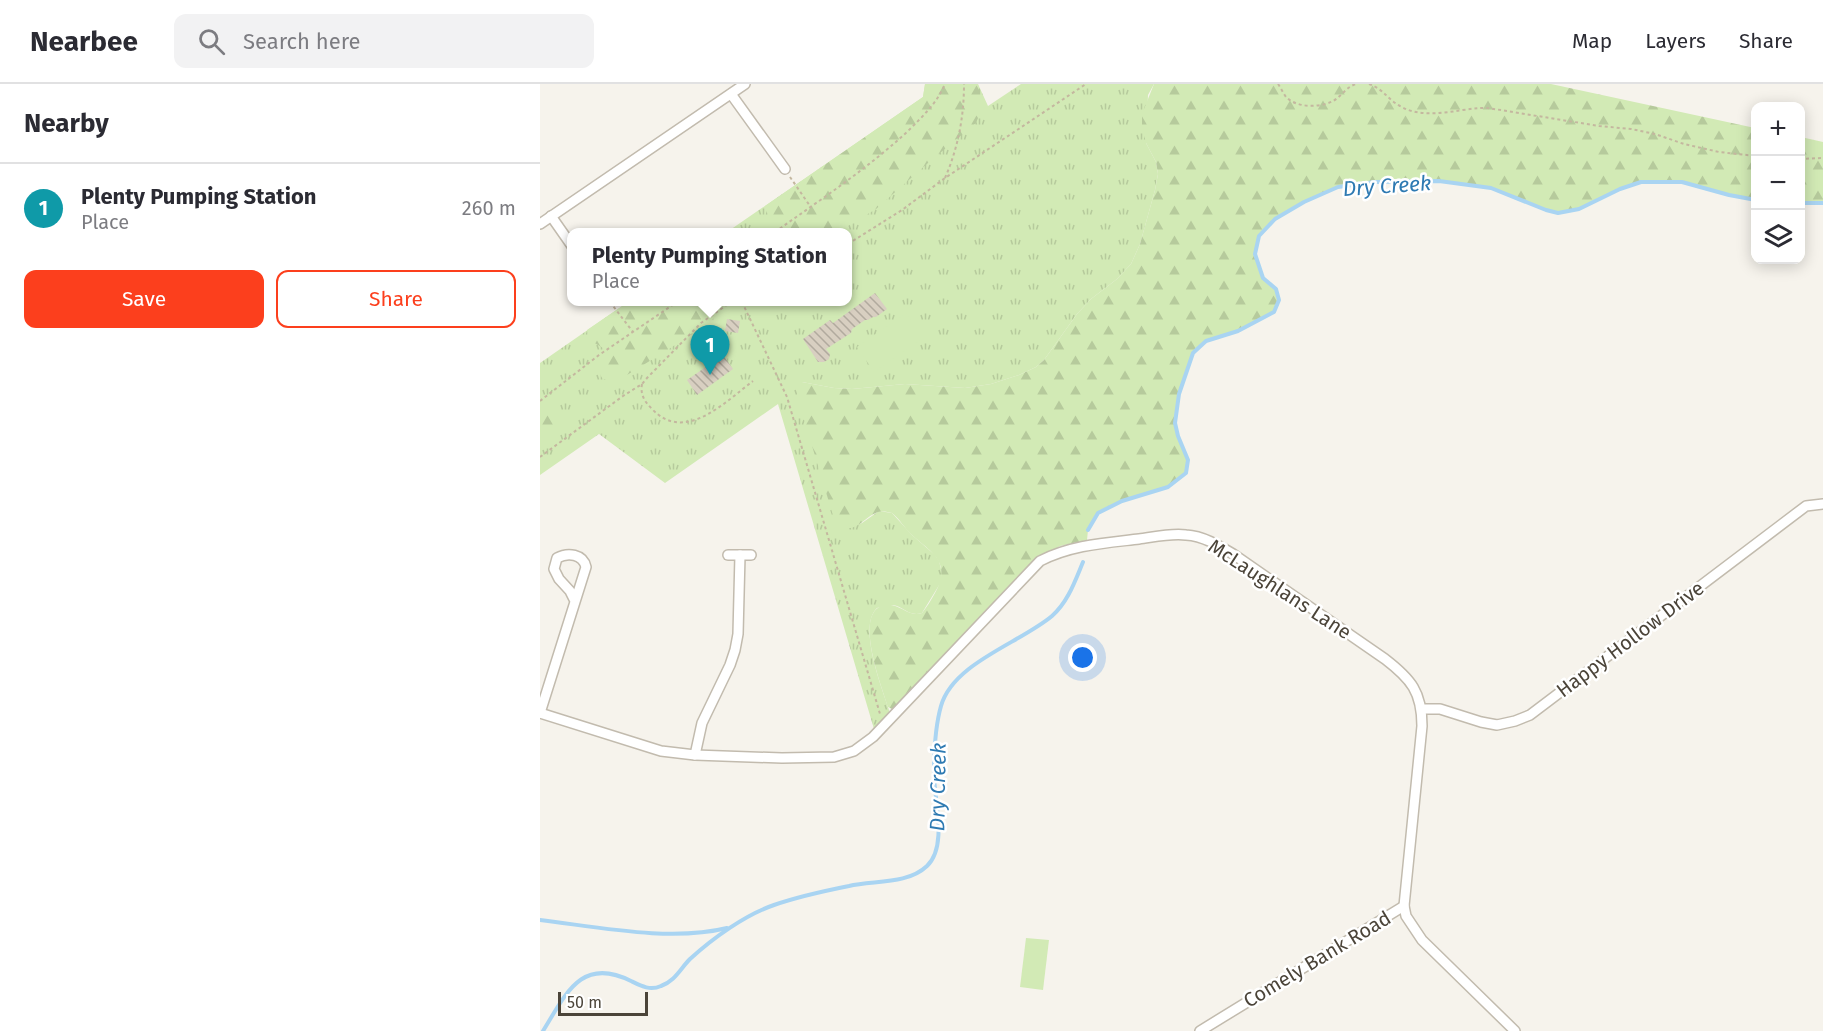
<!DOCTYPE html>
<meta charset="utf-8">
<style>
:root{--surface:#fff;--page:#f2f2f3;--text:#2b2b33;--muted:#7c7c81;--line:#e1e1e2;--accent:#fc3f1d}
body{margin:0;font-family:"Fira Sans",sans-serif;background:var(--page);color:var(--text)}
.controls{position:absolute;right:18px;top:18px;display:grid;overflow:hidden;border-radius:12px;box-shadow:0 3px 15px #0003}
.controls button{width:54px;height:54px;display:grid;place-items:center;padding:0;border:0;border-bottom:2px solid var(--line);background:var(--surface);color:var(--text);font:30px sans-serif}
.scale{position:absolute;left:18px;bottom:15px;width:90px;box-sizing:border-box;padding-left:6px;border:3px solid #4b4439;border-top:0;font-size:16px;line-height:21px;white-space:nowrap;color:#4b4439;-webkit-text-stroke:4px #fff;paint-order:stroke}
.you{position:absolute;left:543px;top:574px;width:21px;height:21px;margin:-15px;border:4px solid #fff;border-radius:50%;background:#1a73e8;box-shadow:0 0 0 9px #1a73e833}
.badge{display:grid;place-items:center;width:39px;height:39px;border-radius:50%;background:var(--accent);color:#fff;font-size:20px;font-weight:700}
.pin{position:absolute;translate:-50% -50px;filter:drop-shadow(0 2px 3px #0008)}
.pin::after{content:'';position:absolute;top:32px;width:21px;height:18px;background:inherit;clip-path:polygon(0 0,100% 0,50% 100%)}
.popup{position:absolute;left:27px;top:144px;width:285px;height:78px;box-sizing:border-box;display:grid;place-content:center;border-radius:12px;background:var(--surface);filter:drop-shadow(0 2px 4px #0005);font-size:20px;white-space:nowrap;color:var(--muted)}
.popup b{font-size:22px;color:var(--text)}
.popup::after{content:'';position:absolute;left:50%;top:100%;margin-left:-12px;border:12px solid transparent;border-top-color:var(--surface)}
.list{margin:0;padding:0;list-style:none}
h2{display:flex;justify-content:space-between;align-items:center;height:78px;margin:0;padding:0 24px;font-size:26px}
h2 small{font-size:20px;font-weight:400;color:var(--muted)}
.list li{display:grid;grid-template-columns:39px 1fr auto;gap:18px;align-items:center;box-sizing:border-box;height:90px;padding:0 24px;border-top:2px solid var(--line)}
.list b{display:block;font-size:22px;white-space:nowrap}
.list p{margin:0;font-size:20px;white-space:nowrap;color:var(--muted)}
.list em{font-size:20px;font-style:normal;color:var(--muted)}
.actions{display:flex;gap:12px;padding:18px 24px}
.actions a{flex:1;padding:14px 0;border:2px solid var(--accent);border-radius:12px;text-align:center;font-size:21px;color:var(--accent)}
.actions .main{background:var(--accent);color:#fff}
.icon{flex:none;width:33px;height:33px;fill:none;stroke:currentColor;stroke-width:2;stroke-linecap:round;stroke-linejoin:round}
.map{position:relative;flex:none;width:1283px;height:947px;overflow:hidden}
header{display:flex;align-items:center;gap:36px;box-sizing:border-box;height:84px;padding:0 30px;background:var(--surface);border-bottom:2px solid var(--line)}
header strong{font-size:28px}
nav{display:flex;gap:33px;margin-inline-start:auto;font-size:21px}
.search{width:420px;height:54px;background:var(--page);display:flex;align-items:center;gap:15px;box-sizing:border-box;padding:0 21px;border-radius:12px;color:var(--muted);font-size:22px}
main{display:flex}
aside{flex:1;background:var(--surface)}
.map>svg:first-child{display:block}
.grass{fill:url(#grass-tufts)}
.forest{fill:url(#forest-firs)}
.garden{fill:#d2eab5}
.lines{fill:none;stroke-linecap:round;stroke-linejoin:round}
.stream{stroke:#a9d4f2;stroke-width:4}
.building{fill:url(#building-back-hatch)}
.street-casing{stroke:#c2bbae;stroke-width:12}
.path{stroke:#c4b79f;stroke-width:2;stroke-dasharray:3 3;stroke-linecap:butt}
.street{stroke:#fff;stroke-width:9}
.labels{text-anchor:middle;stroke-width:5;stroke-linejoin:round;paint-order:stroke}
.street-label{font-size:20px;fill:#4b4439;stroke:#fff}
.water-label{font-size:21px;font-style:italic;fill:#2e7ab2;stroke:#fff}
</style>
<header>
<strong>Nearbee</strong>
<div class="search"><svg class="icon" aria-label="search" viewBox="0 0 24 24"><circle cx="10" cy="10" r="6"/><path d="M15 15l6 6"/></svg>Search here</div>
<nav><a>Map</a><a>Layers</a><a>Share</a></nav>
</header>
<main>
<aside>
<h2>Nearby<small></small></h2>
<ul class="list">
<li><span class="badge" style="background:#0f9aa8">1</span><div><b>Plenty Pumping Station</b><p>Place</p></div><em>260 m</em></li>
</ul>
<div class="actions"><a class="main">Save</a><a>Share</a></div>
</aside>
<div class="map">
<svg width="1283" height="947" viewBox="0 0 1283 947">
<defs>
<pattern id="grass-tufts" width="24" height="20" patternUnits="userSpaceOnUse" patternTransform="scale(1.5)"><rect width="24" height="20" fill="#d2eab5"/><path d="M3 7l-1-3M5 7V3M7 7l1-3M15 17l-1-3M17 17v-4M19 17l1-3" fill="none" stroke="#b6ca9c"/></pattern>
<pattern id="forest-firs" width="22" height="20" patternUnits="userSpaceOnUse" patternTransform="scale(1.5)"><rect width="22" height="20" fill="#d2eab5"/><path d="M5 1l3.5 6h-7zM16 11l3.5 6h-7z" fill="#b6ca9c"/></pattern>
<pattern id="building-back-hatch" width="6" height="6" patternUnits="userSpaceOnUse" patternTransform="scale(1.5)"><rect width="6" height="6" fill="#d8cfc1"/><path d="M-1 5l2 2M0 0l6 6M5-1l2 2" fill="none" stroke="#b1aa9e"/></pattern>
</defs>
<rect width="100%" height="100%" fill="#f6f3ec"/>
<path class="grass" d="M385 0H438L448 22 481 0H614L608 11 606 59 616 78 618 90 615 106 600 160 591 180 577 195 551 215 537 230 504 276 496 283 479 291 451 300 425 304 365 300 312 305 294 304 262 298 308 444 322 439 339 427 352 429 372 451 395 471 399 477 402 489 401 498 382 529C369 533 364 523 353 521 348 521 342 523 337 524 317 543 343 606 350 629L334 645 238 320 125 399 59 350 0 391V279L88 218H308V148H187L383 13Z"/>
<g class="forest">
<polygon points="385,0 438,0 441,18 440,29 436,39 388,79 336,125 298,148 231,148 231,141 225,122 383,13"/>
<path d="M614 0H1011L1215 44V116L1189 111 1142 98H1101L1080 105 1039 125 1018 129 1006 126 951 104 899 97 835 98 798 103 764 118 735 135 719 152 716 170 723 194 736 205 739 216 734 228 698 247 666 257 653 269 639 310 635 339 638 352 648 376 646 389 628 403 582 417 558 429 548 446 547 456 520 462 496 475 354 626 348 623C342 603 311 525 346 521 360 519 368 534 382 529 387 523 391 516 395 509 412 478 392 469 372 451 364 444 360 435 352 429 348 428 343 427 338 428 323 433 313 455 295 438L257 312V301L262 298 294 304 312 305 365 300 425 304 451 300 479 291 496 283 504 276 537 230 551 215 577 195 591 180 600 160 615 106 618 90 616 78 606 59 602 42V30Z"/>
<polygon points="1261,53 1283,58 1283,119 1261,119"/>
<path d="M88 218H149L157 219 198 218 129 265 87 291 72 297 63 295C55 285 63 276 63 264L48 255 47 246Z"/>
<polygon points="8,322 14,323 20,327 20,339 14,345 0,354 0,323"/>
</g>
<g class="garden">
<polygon points="366,229 383,254 334,288 317,263"/>
<polygon points="486,854 509,856 503,906 480,903"/>
</g>
<g class="lines">
<g class="stream">
<polyline points="1260,119 1283,119"/>
<polyline points="548,446 558,429 582,417 628,403 646,389 648,376 638,352 635,339 639,310 653,269 666,257 698,247 734,228 739,216 736,205 723,194 715,170 719,152 735,135 764,118 798,103 835,98 899,97 951,104 1006,126 1018,129 1039,125 1080,105 1101,98 1142,98 1189,111 1216,116"/>
<path d="M0 836C58 843 131 858 187 844"/>
<path d="M3 947C26 910 41 872 91 897 101 902 110 907 121 902 135 897 140 885 150 875 173 854 205 831 234 821 257 813 284 807 309 802 333 796 367 801 387 782 408 762 394 715 394 690 394 668 395 643 401 622 413 579 480 559 512 532 528 518 535 497 543 478"/>
</g>
</g>
<g class="building">
<polygon points="335,209 347,225 336,233 333,233 328,236 325,236 312,245 311,249 286,265 290,270 289,275 284,278 278,278 263,255 290,236 293,239"/>
<polygon points="187,235 200,237 198,249 185,247"/>
<polygon points="183,271 193,285 157,311 147,296"/>
</g>
<g class="lines">
<g class="street-casing">
<g id="street">
<polyline points="191,10 245,85"/>
<polyline points="11,132 32,162"/>
<polyline points="0,140 205,0"/>
<polyline points="188,471 211,471"/>
<polyline points="882,625 900,625 941,638 957,641 975,637 990,631 1266,422 1283,420"/>
<path d="M0 629 121 667 155 671 242 674 294 673 314 667 333 653 500 477C531 461 565 459 599 455 614 453 631 449 646 451 663 452 678 461 693 470L845 575C871 595 882 608 882 642L864 822 866 832 882 856 975 947"/>
<path d="M0 629 46 483C43 470 28 468 17 474L14 485 19 495 30 507 35 517"/>
<polyline points="155,671 162,639 190,581 195,566 198,550 200,471"/>
<polyline points="660,947 864,822"/>
</g>
</g>
<g class="path">
<path d="M738 0C741 4 743 9 746 13 757 24 779 24 793 17 802 12 806 3 816 0"/>
<path d="M829 0C845 6 847 15 860 22 883 36 915 26 939 24H948L1059 42 1091 45 1115 50 1144 60 1179 68 1216 72"/>
<polyline points="1260,75 1283,74"/>
<polyline points="250,93 270,122"/>
<path d="M405 94C418 64 424 33 424 0"/>
<path d="M235 148C280 116 327 85 368 47 383 32 397 19 405 0"/>
<polyline points="308,160 362,126 405,94 546,0"/>
<polyline points="70,218 93,248"/>
<polyline points="202,218 247,313 340,630"/>
<path d="M102 300C100 311 105 318 112 325 145 360 185 318 213 297"/>
<polyline points="0,317 59,271 137,218"/>
<polyline points="0,373 83,312 102,300 107,294 161,239 191,218"/>
</g>
<use href="#street" class="street"/>
</g>
<g class="labels">
<g class="street-label">
<text transform="translate(740 505) rotate(33)" y="7">McLaughlans Lane</text>
<text transform="translate(1090 555) rotate(-37)" y="7">Happy Hollow Drive</text>
<text transform="translate(777 875) rotate(-31)" y="7">Comely Bank Road</text>
</g>
<g class="water-label">
<text transform="translate(847 102) rotate(-4)" y="7">Dry Creek</text>
<text transform="translate(398 703) rotate(-89)" y="7">Dry Creek</text>
</g>
</g>
</svg>
<div class="controls">
<button>+</button>
<button>−</button>
<button><svg class="icon" aria-label="layers" viewBox="0 0 24 24"><path d="M12 4l9 5-9 5-9-5zM3 14l9 5 9-5"/></svg></button>
</div>
<div class="scale">50 m</div>
<div class="you"></div>
<div class="pin badge" style="left:170px;top:291px;background:#0f9aa8">1</div>
<div class="popup"><b>Plenty Pumping Station</b>Place</div>
</div>
</main>
